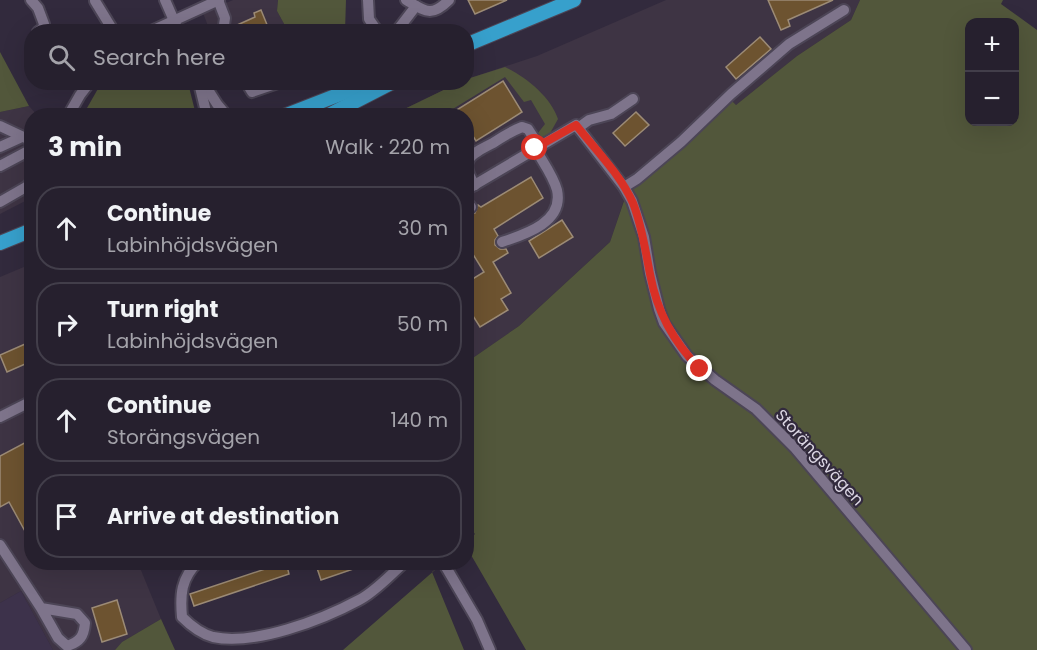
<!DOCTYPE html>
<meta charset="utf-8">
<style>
:root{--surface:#26202e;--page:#2e2836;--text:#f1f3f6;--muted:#a4a3aa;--line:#423e4a}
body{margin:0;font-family:Poppins,sans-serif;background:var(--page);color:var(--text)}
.controls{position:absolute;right:18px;top:18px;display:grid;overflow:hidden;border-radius:12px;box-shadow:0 6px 24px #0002}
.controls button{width:54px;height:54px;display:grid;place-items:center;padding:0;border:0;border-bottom:2px solid var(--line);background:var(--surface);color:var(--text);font:30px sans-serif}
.stop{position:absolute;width:18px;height:18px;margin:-14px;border:4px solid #d93025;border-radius:50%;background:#fff}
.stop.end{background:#d93025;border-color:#fff;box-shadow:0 2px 6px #0008}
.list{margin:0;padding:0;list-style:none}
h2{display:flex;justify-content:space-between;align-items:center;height:78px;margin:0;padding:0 24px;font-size:26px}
h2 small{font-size:20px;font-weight:400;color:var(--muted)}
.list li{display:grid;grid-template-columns:39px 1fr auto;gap:18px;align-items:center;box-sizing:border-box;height:84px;margin:0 12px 12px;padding:0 12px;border:2px solid var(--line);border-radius:24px}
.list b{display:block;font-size:22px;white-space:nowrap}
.list p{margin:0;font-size:20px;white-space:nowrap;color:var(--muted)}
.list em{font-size:20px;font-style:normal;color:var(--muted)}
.icon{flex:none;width:33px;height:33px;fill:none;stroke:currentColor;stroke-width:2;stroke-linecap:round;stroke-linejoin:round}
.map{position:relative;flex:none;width:1037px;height:650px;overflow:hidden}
.search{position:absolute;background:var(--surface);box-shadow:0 6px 24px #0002;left:24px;top:24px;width:450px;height:66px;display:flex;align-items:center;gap:15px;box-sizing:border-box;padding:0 21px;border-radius:24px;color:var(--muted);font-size:22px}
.panel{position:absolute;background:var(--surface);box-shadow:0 6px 24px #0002;left:24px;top:108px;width:450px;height:462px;border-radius:24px}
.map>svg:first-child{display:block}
.commercial{fill:#3e3444}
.built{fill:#3d324b}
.green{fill:#52573b;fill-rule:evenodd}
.building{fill:#6d5330;stroke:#9c8b76;stroke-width:1.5}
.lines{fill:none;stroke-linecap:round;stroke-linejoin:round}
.minor-casing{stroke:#4c4556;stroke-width:14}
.major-casing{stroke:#4c4556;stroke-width:16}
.minor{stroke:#7e748b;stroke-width:10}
.major{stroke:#37a0cc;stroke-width:14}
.route{stroke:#d93025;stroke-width:8}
.labels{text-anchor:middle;stroke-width:4.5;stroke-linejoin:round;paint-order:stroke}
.street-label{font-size:16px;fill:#dcd7e4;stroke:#322a3d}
</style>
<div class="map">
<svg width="1037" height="650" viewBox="0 0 1037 650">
<rect width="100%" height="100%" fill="#322a3d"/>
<g class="commercial">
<polygon points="233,0 278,0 277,11 288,31 210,31 203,13"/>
<polygon points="666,0 860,0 851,20 797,56 736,105 732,101 626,194 610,242 519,326 467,362 466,116 390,116 458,83 466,82 467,79 537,56"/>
<polygon points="29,106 37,115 32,116 31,198 0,214 0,112"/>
<polygon points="31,264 32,562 138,563 161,619 122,642 115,650 53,650 21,591 0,603 0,277"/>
</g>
<polygon class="built" points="21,591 53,650 0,650 0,603"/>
<g class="green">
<polygon points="278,0 346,0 345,31 288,31 277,11"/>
<path d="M860 0H1003L1001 4 1037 30V650H526L467 548V542L475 534 467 525V362L519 326 610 242 626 195 732 101 736 105 797 56 851 20ZM970 22H1014V122H970Z"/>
<polygon points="0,52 29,106 0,112"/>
<path d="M505 67C526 77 551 97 558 119L549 135 541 139 538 133 545 124 531 100 524 102 505 77 443 115 390 116 458 83 466 82 467 79Z"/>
<polygon points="104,83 188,83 196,115 83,115 99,87"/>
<polygon points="443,563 432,572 464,650 343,650"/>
<polygon points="161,619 175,650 115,650 122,642"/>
</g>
<g class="building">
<polygon points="468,0 507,0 475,14"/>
<polygon points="768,0 833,0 788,20 790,26 781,30"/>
<polygon points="261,10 270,32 237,32 235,26 255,17 254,13"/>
<polygon points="760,37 771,49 736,79 726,67"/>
<polygon points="503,81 522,112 476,141 471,133 466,136 466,116 447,116"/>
<polygon points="636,112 649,125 625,146 613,133"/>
<polygon points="531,177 543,198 494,229 498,236 495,240 495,245 500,249 506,249 508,253 493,262 511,293 501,299 508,310 480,327 466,305 466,283 484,272 466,243 466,213 475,213 478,205 481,207"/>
<polygon points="562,220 573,237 539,258 529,241"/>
<polygon points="32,341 32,361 7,372 0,355"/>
<polygon points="32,439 32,544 9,502 0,507 0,456"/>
<polygon points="286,562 289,574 194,606 190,594"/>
<polygon points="315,562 368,562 368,564 321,580"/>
<polygon points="117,600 127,634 102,642 92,608"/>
</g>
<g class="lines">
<g class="minor-casing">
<g id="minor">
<polyline points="31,0 38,8 44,24 43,28 38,32"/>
<polyline points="165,0 179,32"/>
<polyline points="218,0 225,18 223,32"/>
<polyline points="368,0 369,19 378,32"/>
<path d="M406 0C425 11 431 18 449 0"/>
<polyline points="95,1 114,32"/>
<polyline points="149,32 219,0"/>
<polyline points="396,32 416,6"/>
<polyline points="203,82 217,104 227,116"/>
<polyline points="246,82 252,92 281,82"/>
<polyline points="199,83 207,116"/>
<polyline points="68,116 80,95 90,82"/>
<polyline points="0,126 32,141"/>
<polyline points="578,128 589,120 611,114 633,99"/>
<polyline points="0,147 22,137"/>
<polyline points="0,166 32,149"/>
<path d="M475 185C458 160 471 154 493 143 502 137 512 131 522 127L528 129 539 146"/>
<polyline points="624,187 637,179 681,142 731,94 789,44 844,10"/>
<polyline points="466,190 576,125 624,187 632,201 644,237 650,273 659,309 664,323 687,356 715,380 756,409 795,448 966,650"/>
<polyline points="466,201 471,207"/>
<polyline points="0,202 26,187 32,182"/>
<path d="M502 242C526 234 564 222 557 190 553 175 542 161 535 148"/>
<polyline points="0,417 32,401"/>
<path d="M0 545 41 608 58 638 67 646C80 642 84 636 85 623L77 614 41 608"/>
<path d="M198 562C181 578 180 595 182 617 190 625 202 634 213 637 254 646 322 620 359 600 375 592 390 575 405 562"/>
<polyline points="443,562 477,620 490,650"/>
</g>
</g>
<g class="major-casing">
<g id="major">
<polyline points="466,45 574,0"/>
<polyline points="284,116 371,82"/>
<polyline points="327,116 393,82"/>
<polyline points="0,243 32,230"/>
</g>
</g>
<use href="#minor" class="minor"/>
<use href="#major" class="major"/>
</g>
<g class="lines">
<path class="route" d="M535 148 576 125C595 149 620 174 633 203 642 226 645 249 650 274 657 312 673 341 700 369"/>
</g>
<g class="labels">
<g class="street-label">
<text transform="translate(820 457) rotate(48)" y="6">Storängsvägen</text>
</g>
</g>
</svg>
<div class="controls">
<button>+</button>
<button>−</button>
</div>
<div class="stop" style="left:535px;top:148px"></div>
<div class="stop end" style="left:700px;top:369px"></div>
<div class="search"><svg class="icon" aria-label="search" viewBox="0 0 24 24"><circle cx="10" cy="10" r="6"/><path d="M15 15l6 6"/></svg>Search here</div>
<section class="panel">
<h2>3 min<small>Walk · 220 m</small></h2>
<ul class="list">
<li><svg class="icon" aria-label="ahead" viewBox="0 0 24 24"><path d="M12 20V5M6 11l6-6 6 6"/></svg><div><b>Continue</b><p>Labinhöjdsvägen</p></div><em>30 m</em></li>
<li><svg class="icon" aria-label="right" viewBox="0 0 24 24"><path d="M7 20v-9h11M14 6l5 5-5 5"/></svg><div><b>Turn right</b><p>Labinhöjdsvägen</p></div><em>50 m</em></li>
<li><svg class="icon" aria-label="ahead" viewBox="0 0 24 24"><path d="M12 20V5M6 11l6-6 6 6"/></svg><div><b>Continue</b><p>Storängsvägen</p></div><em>140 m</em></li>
<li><svg class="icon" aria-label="arrive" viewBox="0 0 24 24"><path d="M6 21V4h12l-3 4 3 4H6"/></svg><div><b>Arrive at destination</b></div></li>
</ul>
</section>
</div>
